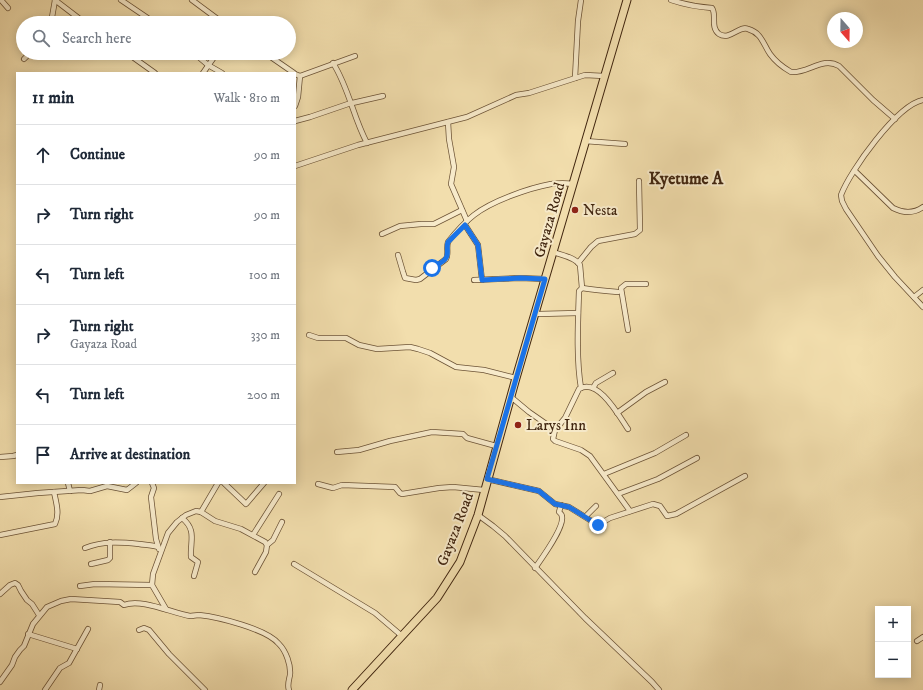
<!DOCTYPE html>
<meta charset="utf-8">
<style>
:root{--surface:#fff;--page:#f2f2f3;--text:#1f2937;--muted:#747a83;--line:#e0e1e3}
body{margin:0;font-family:"IM FELL DW Pica",serif;background:var(--page);color:var(--text)}
.controls{position:absolute;right:12px;bottom:12px;display:grid;overflow:hidden;border-radius:0px;box-shadow:0 2px 10px #0003}
.controls button{width:36px;height:36px;display:grid;place-items:center;padding:0;border:0;border-bottom:1px solid var(--line);background:var(--surface);color:var(--text);font:20px sans-serif}
.compass{position:absolute;left:827px;top:12px;width:36px;height:36px;border-radius:50%;background:var(--surface);box-shadow:0 2px 10px #0003;rotate:160deg}
.stop{position:absolute;width:12px;height:12px;margin:-9px;border:3px solid #1a73e8;border-radius:50%;background:#fff}
.stop.end{background:#1a73e8;border-color:#fff;box-shadow:0 1px 4px #0008}
.list{margin:0;padding:0;list-style:none}
h2{display:flex;justify-content:space-between;align-items:center;height:52px;margin:0;padding:0 16px;font-size:17px}
h2 small{font-size:13px;font-weight:400;color:var(--muted)}
.list li{display:grid;grid-template-columns:26px 1fr auto;gap:12px;align-items:center;box-sizing:border-box;height:60px;padding:0 16px;border-top:1px solid var(--line)}
.list b{display:block;font-size:15px;white-space:nowrap}
.list p{margin:0;font-size:13px;white-space:nowrap;color:var(--muted)}
.list em{font-size:13px;font-style:normal;color:var(--muted)}
.icon{flex:none;width:22px;height:22px;fill:none;stroke:currentColor;stroke-width:2;stroke-linecap:round;stroke-linejoin:round}
.map{position:relative;flex:none;width:923px;height:690px;overflow:hidden}
.search{position:absolute;background:var(--surface);box-shadow:0 2px 10px #0003;left:16px;top:16px;width:280px;height:44px;display:flex;align-items:center;gap:10px;box-sizing:border-box;padding:0 14px;border-radius:22px;color:var(--muted);font-size:15px}
.panel{position:absolute;background:var(--surface);box-shadow:0 2px 10px #0003;left:16px;top:72px;width:280px;height:412px;border-radius:0px}
.map>svg:first-child{display:block}
.lines{fill:none;stroke-linecap:round;stroke-linejoin:round}
.street-casing{stroke:#6c5336;stroke-width:6}
.primary-casing{stroke:#40250f;stroke-width:9}
.street{stroke:#f7eaca;stroke-width:4.5}
.primary{stroke:#f2dead;stroke-width:7}
.route{stroke:#1a73e8;stroke-width:5}
.poi-dot{fill:#8f2418;stroke:#f7eaca;stroke-width:1.5}
.labels{text-anchor:middle;stroke-width:4;stroke-linejoin:round;paint-order:stroke}
.poi-label{font-size:15px;fill:#40250f;stroke:#f7eaca;text-anchor:start}
.street-label{font-size:15px;fill:#40250f;stroke:#f7eaca}
.quarter-label{font-size:17px;font-weight:bold;fill:#40250f;stroke:#f7eaca}
</style>
<div class="map">
<svg width="923" height="690" viewBox="0 0 923 690">
<rect width="100%" height="100%" fill="#f2dead"/>
<filter id="stains"><feTurbulence type="fractalNoise" baseFrequency=".005" numOctaves="4"/><feColorMatrix values="0 0 0 0 .2 0 0 0 0 .09 0 0 0 0 .02 0 0 0 .5 -.17"/></filter>
<radialGradient id="worn" r=".72"><stop offset=".6" stop-color="#630" stop-opacity="0"/><stop offset="1" stop-color="#630" stop-opacity=".3"/></radialGradient>
<g class="lines">
<g class="street-casing">
<g id="street">
<polyline points="1,0 8,8"/>
<polyline points="55,0 85,23"/>
<polyline points="121,0 155,23"/>
<polyline points="192,0 223,23"/>
<path d="M671 0C686 5 697 7 712 8 717 15 710 27 719 34 730 41 739 25 748 29 762 33 763 44 770 54 775 61 784 68 791 72 808 74 822 56 839 66L873 100 895 119"/>
<polyline points="51,23 55,0"/>
<polyline points="127,53 155,73"/>
<polyline points="194,53 208,65 222,73"/>
<polyline points="265,53 294,73"/>
<polyline points="24,59 30,53"/>
<path d="M333 63C349 88 353 117 367 143"/>
<polyline points="203,73 217,53"/>
<polyline points="295,74 300,76 355,56"/>
<polyline points="575,78 578,21 581,0"/>
<path d="M923 100C897 105 850 171 841 195L842 201 846 209 878 256 895 277 923 307"/>
<polyline points="295,106 298,97 300,76"/>
<polyline points="295,121 310,117 348,104 383,96"/>
<polyline points="448,122 449,139 454,167 451,184 467,221"/>
<polyline points="585,141 625,144"/>
<polyline points="295,166 358,145 467,117 516,95 529,93 585,75 604,76"/>
<path d="M855 171 893 208C903 213 913 214 923 207"/>
<polyline points="465,225 478,245 482,280"/>
<polyline points="382,234 400,226 421,224 434,224 462,210"/>
<path d="M553 252C561 255 575 257 580 265L582 288 579 291C578 322 576 358 581 388"/>
<path d="M398 255 403 272 405 278 416 280 420 279 446 259C449 254 446 248 448 242 455 233 465 222 474 215 492 201 529 188 551 184 559 183 566 183 573 184"/>
<polyline points="578,263 591,247 598,241 635,234 640,230 639,181"/>
<polyline points="474,280 520,278 545,279"/>
<path d="M582 288C594 290 606 291 618 292"/>
<polyline points="914,297 923,290"/>
<polyline points="539,314 578,313"/>
<polyline points="628,330 621,288 626,284 646,284"/>
<polyline points="309,335 318,338 346,338 359,345 377,349 410,347 418,349 430,353 456,367 484,370 516,378"/>
<polyline points="593,388 596,383 613,373"/>
<polyline points="511,397 529,412 555,430"/>
<polyline points="617,413 646,392 665,382"/>
<path d="M628 429C619 416 598 377 579 389L565 418 555 430 553 439 555 441 581 450 590 456 630 511"/>
<polyline points="337,452 359,450 390,441 432,432 463,434 467,438 496,446"/>
<polyline points="0,457 13,456 17,455"/>
<polyline points="604,474 655,453 686,435"/>
<polyline points="487,479 539,491 555,504 569,507 598,525 610,518 653,504 660,506 667,516 676,514 745,476"/>
<polyline points="68,483 70,491"/>
<polyline points="152,483 154,488 151,497 156,539 159,549"/>
<polyline points="224,483 246,504 264,483"/>
<polyline points="318,484 333,488 342,485 395,487 400,493 402,494 439,488 453,487 484,490"/>
<polyline points="618,494 658,479 697,458"/>
<polyline points="0,497 38,493 82,490 90,491 107,486 127,490 136,483"/>
<polyline points="201,512 218,483"/>
<polyline points="478,515 493,526 505,536 585,618 652,682 659,690"/>
<polyline points="586,516 596,506"/>
<path d="M182 518C197 530 190 541 191 557L198 562 194 576"/>
<path d="M0 535 55 524C60 514 56 502 54 492"/>
<polyline points="253,535 279,494"/>
<polyline points="267,545 273,540 282,522"/>
<path d="M85 548C103 541 119 542 139 544 145 545 152 545 158 547"/>
<polyline points="91,564 108,560 110,558 110,542"/>
<polyline points="294,564 375,613 402,636"/>
<path d="M535 568C542 558 564 528 562 517 562 514 560 513 559 512L561 505"/>
<polyline points="80,586 95,584 152,585"/>
<polyline points="0,594 10,585 15,583 18,585 21,591 27,600 32,604 39,615"/>
<polyline points="166,609 152,585 153,574 168,533 177,522 186,515 196,511 201,512 215,521 241,529 265,542 267,545 266,552 255,572"/>
<polyline points="139,630 144,628 149,630 169,654 205,690"/>
<polyline points="28,634 77,649"/>
<polyline points="917,641 923,637"/>
<path d="M0 682 12 665 15 657 20 650 24 646 33 624 47 607 61 601 71 599 120 602 124 605C141 598 172 613 190 616 193 616 196 615 199 615 218 617 267 629 279 644 286 651 291 665 290 675 289 680 287 685 289 690"/>
<polyline points="45,690 60,668 69,663 88,629"/>
<polyline points="99,690 100,685"/>
</g>
</g>
<g class="primary-casing">
<polyline id="primary" points="352,690 437,598 460,562 478,515 516,378 627,0"/>
</g>
<use href="#street" class="street"/>
<use href="#primary" class="primary"/>
</g>
<g class="lines">
<path class="route" d="M432 268C436 265 444 262 446 258 449 254 446 247 448 242L465 225 478 245 482 280 520 278 545 279 487 479 539 491 555 504 569 507 598 525"/>
</g>
<g class="poi-dot">
<circle cx="575" cy="210" r="4"/>
<circle cx="518" cy="425" r="4"/>
</g>
<g class="labels">
<g class="poi-label">
<text x="583" y="215">Nesta</text>
<text x="526" y="430">Larys Inn</text>
</g>
<g class="street-label">
<text transform="translate(549 220) rotate(-74)" y="5">Gayaza Road</text>
<text transform="translate(455 529) rotate(-69)" y="5">Gayaza Road</text>
</g>
<g class="quarter-label">
<text x="686" y="184">Kyetume A</text>
</g>
</g>
<rect width="100%" height="100%" filter="url(#stains)"/>
<rect width="100%" height="100%" fill="url(#worn)"/>
</svg>
<div class="controls">
<button>+</button>
<button>−</button>
</div>
<svg class="compass" viewBox="-18 -18 36 36"><path d="M0-13l5 13h-10z" fill="#e53935"/><path d="M0 13l5-13h-10z" fill="#747a83"/></svg>
<div class="stop" style="left:432px;top:268px"></div>
<div class="stop end" style="left:598px;top:525px"></div>
<div class="search"><svg class="icon" aria-label="search" viewBox="0 0 24 24"><circle cx="10" cy="10" r="6"/><path d="M15 15l6 6"/></svg>Search here</div>
<section class="panel">
<h2>11 min<small>Walk · 810 m</small></h2>
<ul class="list">
<li><svg class="icon" aria-label="ahead" viewBox="0 0 24 24"><path d="M12 20V5M6 11l6-6 6 6"/></svg><div><b>Continue</b></div><em>90 m</em></li>
<li><svg class="icon" aria-label="right" viewBox="0 0 24 24"><path d="M7 20v-9h11M14 6l5 5-5 5"/></svg><div><b>Turn right</b></div><em>90 m</em></li>
<li><svg class="icon" aria-label="left" viewBox="0 0 24 24"><path d="M17 20v-9H6M10 6l-5 5 5 5"/></svg><div><b>Turn left</b></div><em>100 m</em></li>
<li><svg class="icon" aria-label="right" viewBox="0 0 24 24"><path d="M7 20v-9h11M14 6l5 5-5 5"/></svg><div><b>Turn right</b><p>Gayaza Road</p></div><em>330 m</em></li>
<li><svg class="icon" aria-label="left" viewBox="0 0 24 24"><path d="M17 20v-9H6M10 6l-5 5 5 5"/></svg><div><b>Turn left</b></div><em>200 m</em></li>
<li><svg class="icon" aria-label="arrive" viewBox="0 0 24 24"><path d="M6 21V4h12l-3 4 3 4H6"/></svg><div><b>Arrive at destination</b></div></li>
</ul>
</section>
</div>
